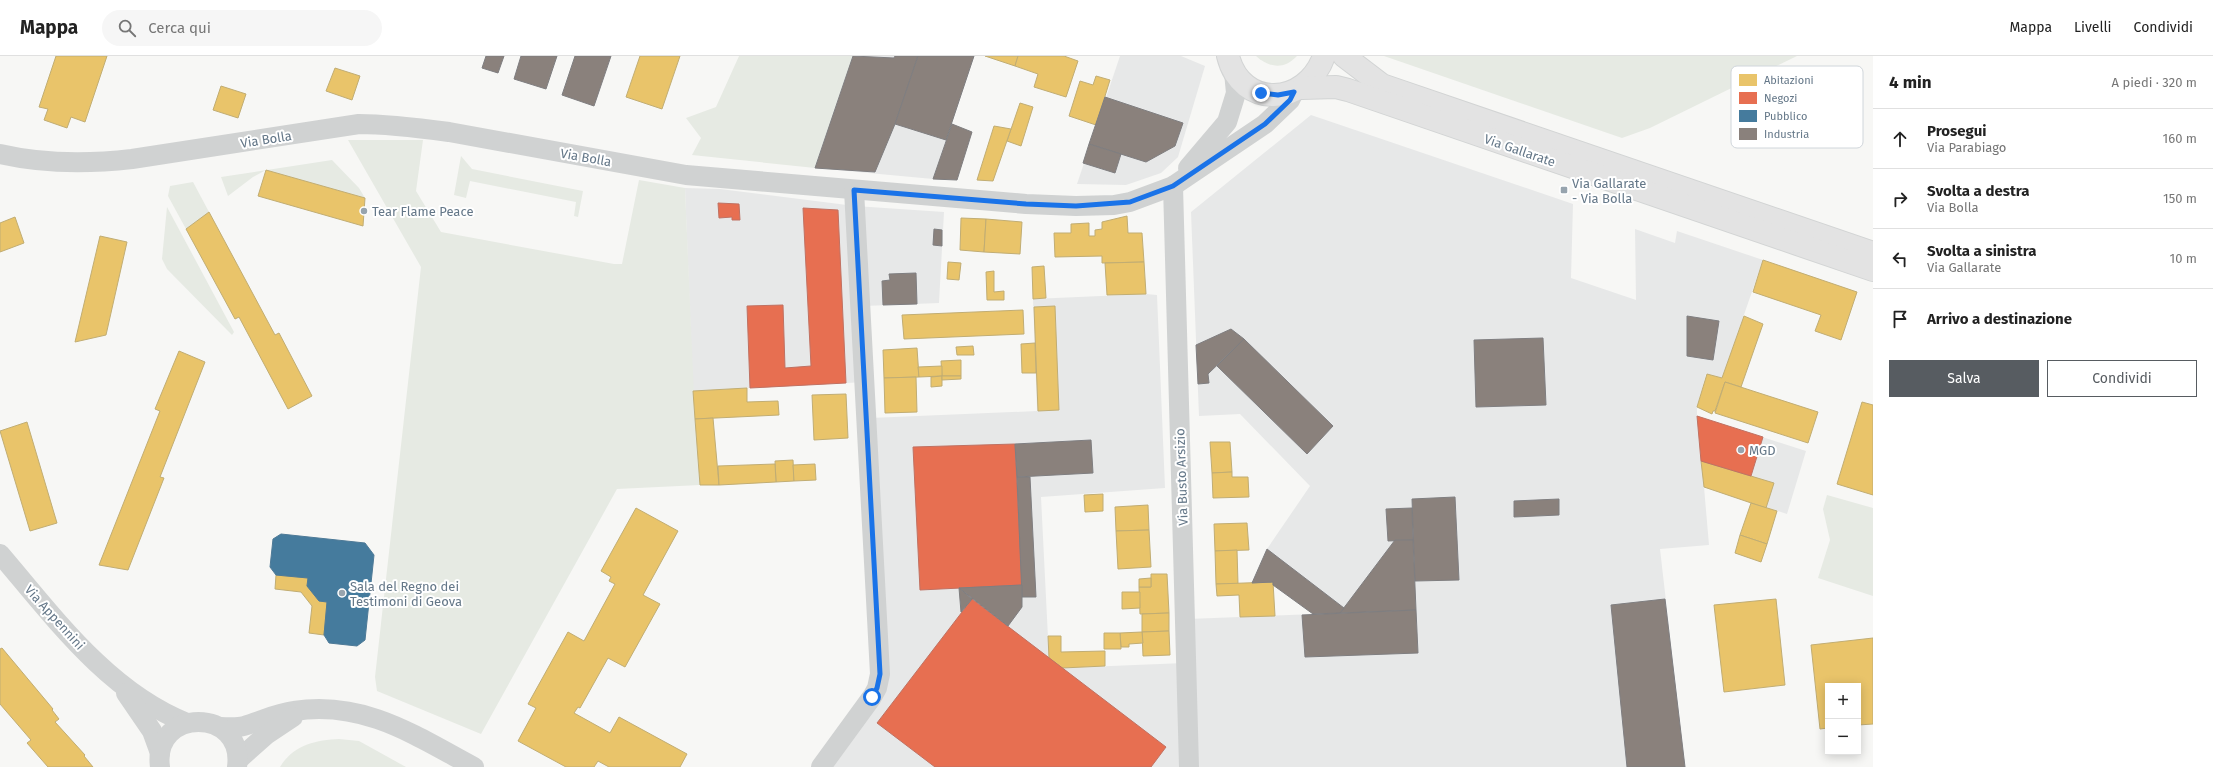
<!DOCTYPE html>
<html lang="it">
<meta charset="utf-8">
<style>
:root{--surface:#fff;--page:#f6f6f6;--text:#222;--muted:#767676;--line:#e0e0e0;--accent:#575c61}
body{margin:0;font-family:"Fira Sans",sans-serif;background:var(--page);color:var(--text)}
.controls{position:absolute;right:12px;bottom:12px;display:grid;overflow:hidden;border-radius:0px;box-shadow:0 2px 10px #0003}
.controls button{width:36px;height:36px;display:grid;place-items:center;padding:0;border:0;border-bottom:1px solid var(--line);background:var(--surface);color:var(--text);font:20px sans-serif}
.stop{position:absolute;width:12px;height:12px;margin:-9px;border:3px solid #1a73e8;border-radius:50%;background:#fff}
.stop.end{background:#1a73e8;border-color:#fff;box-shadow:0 1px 4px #0008}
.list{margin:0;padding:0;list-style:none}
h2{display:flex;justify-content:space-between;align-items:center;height:52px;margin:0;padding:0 16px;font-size:17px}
h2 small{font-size:13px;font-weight:400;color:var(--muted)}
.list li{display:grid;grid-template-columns:26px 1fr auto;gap:12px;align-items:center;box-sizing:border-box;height:60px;padding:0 16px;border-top:1px solid var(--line)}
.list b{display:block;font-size:15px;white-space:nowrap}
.list p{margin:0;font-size:13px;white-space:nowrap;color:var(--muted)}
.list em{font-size:13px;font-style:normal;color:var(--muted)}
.actions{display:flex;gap:8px;padding:12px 16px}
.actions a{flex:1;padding:9px 0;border:1px solid var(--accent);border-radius:0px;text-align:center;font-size:14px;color:var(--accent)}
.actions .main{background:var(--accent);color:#fff}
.icon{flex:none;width:22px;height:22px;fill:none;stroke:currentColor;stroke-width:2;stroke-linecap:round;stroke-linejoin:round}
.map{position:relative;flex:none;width:1873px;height:711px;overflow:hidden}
header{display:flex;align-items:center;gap:24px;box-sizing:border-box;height:56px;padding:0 20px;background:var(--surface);border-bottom:1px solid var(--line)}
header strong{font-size:19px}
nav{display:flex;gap:22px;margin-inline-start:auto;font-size:14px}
.search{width:280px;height:36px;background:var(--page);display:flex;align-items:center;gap:10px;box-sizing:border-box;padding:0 14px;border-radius:22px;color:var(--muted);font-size:15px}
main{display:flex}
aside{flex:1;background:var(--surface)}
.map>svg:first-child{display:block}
.built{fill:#e7e8e8}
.green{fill:#e6eae3}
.homes{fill:#e9c46a;stroke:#c1ad73}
.shops{fill:#e76f51;stroke:#c07162}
.public{fill:#457b9d;stroke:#4e7a97}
.industry{fill:#8a817c;stroke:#7f7e80}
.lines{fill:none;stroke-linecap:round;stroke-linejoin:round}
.primary-casing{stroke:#d2d4d4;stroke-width:24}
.minor{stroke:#d0d2d2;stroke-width:20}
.primary{stroke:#e3e3e3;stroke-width:22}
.route{stroke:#1a73e8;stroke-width:5}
.poi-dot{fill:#97a4ae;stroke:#fff;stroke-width:1.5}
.labels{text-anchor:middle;stroke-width:4;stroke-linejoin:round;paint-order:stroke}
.street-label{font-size:13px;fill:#647788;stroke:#fff}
.poi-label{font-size:13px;fill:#647788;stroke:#fff;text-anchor:start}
.key{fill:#fff;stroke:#d0d6db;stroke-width:1}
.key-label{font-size:11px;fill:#647788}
</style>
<header>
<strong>Mappa</strong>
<div class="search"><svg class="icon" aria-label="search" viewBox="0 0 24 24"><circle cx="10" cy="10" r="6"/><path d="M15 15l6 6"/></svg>Cerca qui</div>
<nav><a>Mappa</a><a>Livelli</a><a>Condividi</a></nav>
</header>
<main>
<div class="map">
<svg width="1873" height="711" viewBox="0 0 1873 711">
<rect width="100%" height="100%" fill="#f7f7f5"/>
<g class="built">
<polygon points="853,0 974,0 933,123 815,112"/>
<polygon points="1120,0 1181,0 1205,10 1178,101 1161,117 1126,129 1077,128"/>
<polygon points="1311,59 1573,148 1571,222 1636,244 1635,173 1675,187 1677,175 1763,204 1722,322 1706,318 1697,351 1697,360 1806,395 1787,458 1704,431 1709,489 1660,493 1685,711 1194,711 1188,563 1340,557 1344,552 1267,493 1310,430 1240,358 1199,360 1191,156"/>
<polygon points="685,132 720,133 855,150 944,156 939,247 864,250 865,326 693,335"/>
<polygon points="1146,238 1157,239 1165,432 1041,441 1049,602 1062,612 1184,607 1186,711 812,711 873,643 870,362 1037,355 1033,243"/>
</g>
<g class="green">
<polygon points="739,0 853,0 815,112 692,99 701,82 686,62 716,51"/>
<path d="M1256 0H1297C1284 14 1269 12 1256 0Z"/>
<polygon points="1384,0 1797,0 1650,72 1622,82"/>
<polygon points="348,84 423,84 416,135 441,176 614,208 622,208 639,124 685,132 695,363 700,429 617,433 481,678 377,635 375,621 421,211"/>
<polygon points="461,100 472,113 583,135 578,161 574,160 576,146 470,125 466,142 454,139"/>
<polygon points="332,104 359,132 365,142 266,114 253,121 228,140 221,121"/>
<polygon points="193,126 209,156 186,173 168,140 170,130"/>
<polygon points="167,151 234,276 232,279 167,213 162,203"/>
<polygon points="1827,439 1873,452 1873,540 1818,522 1830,484 1823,453"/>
<path d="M339 683 359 685 406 711H280C293 689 316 684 339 683Z"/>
</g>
<g class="homes">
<polygon points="56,0 107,0 85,66 71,61 67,72 44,64 48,53 39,51"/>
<polygon points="640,0 680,0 662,53 626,41"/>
<polygon points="985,0 1018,0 1015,10"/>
<polygon points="1018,0 1064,0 1078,5 1066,41 1034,31 1038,18 1015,10"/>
<polygon points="335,12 360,20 352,44 326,35"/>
<polygon points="1096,20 1110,24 1096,69 1069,60 1080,25 1093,29"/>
<polygon points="221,30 246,38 238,62 213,54"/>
<polygon points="1020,47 1033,51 1021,90 1007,85"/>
<polygon points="994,70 1011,73 993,125 977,124"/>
<polygon points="266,114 365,142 363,170 258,140"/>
<polygon points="209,156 275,279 279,277 312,340 288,353 239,261 235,263 186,173"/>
<polygon points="1127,160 1128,177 1142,177 1144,206 1102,207 1102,200 1055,201 1054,177 1071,177 1071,168 1089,167 1089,180 1095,180 1095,174 1102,173 1102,166"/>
<polygon points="15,161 24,187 0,196 0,167"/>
<polygon points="961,162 986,163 984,196 960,194"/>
<polygon points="986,163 1022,166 1020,198 984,196"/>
<polygon points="100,180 127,186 106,279 75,286"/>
<polygon points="1763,204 1857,236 1841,284 1815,275 1821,259 1753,236"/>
<polygon points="948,206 961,207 959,224 947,223"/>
<polygon points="1144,206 1146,238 1107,239 1105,207"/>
<polygon points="1044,210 1046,242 1033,243 1032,211"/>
<polygon points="994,215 994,236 1004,235 1004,244 987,244 986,216"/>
<polygon points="1055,250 1059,354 1038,355 1034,251"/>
<polygon points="1023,254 1024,278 904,283 902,259"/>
<polygon points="1744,260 1763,268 1741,331 1725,326 1715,355 1713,355 1712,358 1697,351 1707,318 1722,322"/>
<polygon points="1035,287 1036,317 1022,317 1021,288"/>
<polygon points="973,290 974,299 957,299 956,291"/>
<polygon points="917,292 919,321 884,322 883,294"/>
<polygon points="179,295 205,306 160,421 164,422 128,514 99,509 160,355 155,353"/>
<polygon points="961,304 961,320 942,320 941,305"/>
<polygon points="942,310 942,320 919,321 918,311"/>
<polygon points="942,320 942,330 931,331 931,321"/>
<polygon points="942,320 961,320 961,323 942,324"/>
<polygon points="916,321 917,356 885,357 884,322"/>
<polygon points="1725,326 1818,356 1808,387 1715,357"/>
<polygon points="747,332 747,346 778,345 779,359 695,363 693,335"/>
<polygon points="846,338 848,382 814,384 812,339"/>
<polygon points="1862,346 1873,349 1873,439 1837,428"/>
<polygon points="713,362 719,429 700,429 695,363"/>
<polygon points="27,366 57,467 30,475 0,375"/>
<polygon points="1210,386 1230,386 1232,416 1212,417"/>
<polygon points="793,404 794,425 776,426 775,405"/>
<polygon points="1701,405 1774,427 1766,452 1704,431"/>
<polygon points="775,408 776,426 719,429 718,410"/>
<polygon points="815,408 816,424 794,425 793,409"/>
<polygon points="1232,416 1232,421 1248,421 1249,441 1213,442 1212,417"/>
<polygon points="1103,438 1103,455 1085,456 1084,439"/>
<polygon points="1751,447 1777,455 1767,488 1740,479"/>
<polygon points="1148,449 1149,474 1116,475 1115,451"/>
<polygon points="636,452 678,475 643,539 660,548 625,611 608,602 580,652 578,651 574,657 610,677 619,661 687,698 680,711 609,711 598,705 594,711 566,711 518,685 536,652 528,648 568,576 584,585 615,528 609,525 611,521 601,515"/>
<polygon points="1247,467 1249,494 1215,495 1214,468"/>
<polygon points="1149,474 1151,511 1118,513 1116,475"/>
<polygon points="1740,479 1767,488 1761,506 1735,497"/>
<polygon points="1237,494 1238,528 1216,528 1215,495"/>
<polygon points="1151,518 1167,518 1169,557 1140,558 1139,531 1151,531"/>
<polygon points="276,519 308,522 307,530 319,545 327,546 324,579 309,577 312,550 301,536 275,533"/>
<polygon points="1151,522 1151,531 1139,531 1139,523"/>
<polygon points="1273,526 1275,560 1240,561 1239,539 1217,540 1216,528"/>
<polygon points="1122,536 1140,536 1140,552 1122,553"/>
<polygon points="1776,543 1785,629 1724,636 1714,549"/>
<polygon points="1169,557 1169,575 1142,576 1142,558"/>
<polygon points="1169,575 1170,599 1143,600 1142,576"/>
<polygon points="1142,576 1143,587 1129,588 1129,591 1121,591 1120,577"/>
<polygon points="1104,577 1120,577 1121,593 1104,593"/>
<polygon points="1048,580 1061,580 1061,596 1105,595 1105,610 1062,612 1049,602"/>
<polygon points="1873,582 1873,668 1858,669 1858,630 1828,630 1828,672 1820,673 1811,589"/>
<polygon points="2,592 53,653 52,654 59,663 55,666 85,699 84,700 93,711 48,711 27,687 31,684 0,648 0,593"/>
</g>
<g class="shops">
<polygon points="718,147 739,148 740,164 732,164 732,161 719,162"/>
<polygon points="803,152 838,154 846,327 750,332 747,250 783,249 785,312 811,310"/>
<polygon points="1697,360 1763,381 1751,420 1701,405"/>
<polygon points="1015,388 1022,529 920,534 913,391"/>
<polygon points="972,543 1166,691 1151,711 935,711 877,667"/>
</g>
<polygon class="public" points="281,478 365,487 374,499 365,584 357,590 329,587 324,579 327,546 319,545 307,530 308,522 276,519 270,511 273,483"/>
<g class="industry">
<polygon points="486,0 504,0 498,17 482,12"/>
<polygon points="521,0 557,0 546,33 514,23"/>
<polygon points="575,0 611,0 594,50 562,39"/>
<polygon points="853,0 894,2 895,0 918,0 895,68 875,116 815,112"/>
<polygon points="918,0 974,0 946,84 895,68"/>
<polygon points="1105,41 1183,67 1175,90 1146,106 1089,88"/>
<polygon points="952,68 972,76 957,124 933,123"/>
<polygon points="1089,88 1121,98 1115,117 1083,107"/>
<polygon points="934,173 942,174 942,190 933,189"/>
<polygon points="916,217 917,248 883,249 882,225 890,224 889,218"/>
<polygon points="1687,260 1719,265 1713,304 1687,300"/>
<polygon points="1231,273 1244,283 1208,318 1209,327 1198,328 1196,289"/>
<polygon points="1543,282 1546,349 1476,351 1474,284"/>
<polygon points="1244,283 1333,370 1307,398 1217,310"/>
<polygon points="1091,384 1093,417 1017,421 1015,388"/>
<polygon points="1017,421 1030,421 1036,541 1022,541"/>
<polygon points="1455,441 1459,524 1415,525 1412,443"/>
<polygon points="1559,443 1559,459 1514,461 1514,445"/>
<polygon points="1412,452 1413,484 1388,485 1386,453"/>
<polygon points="1395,484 1413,484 1416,554 1340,557"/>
<polygon points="1267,493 1344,552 1340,557 1313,558 1273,529 1273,526 1252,527"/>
<polygon points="1022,529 1022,551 1008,570 959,532"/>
<polygon points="959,532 972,543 961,556"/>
<polygon points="1665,543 1685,711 1627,711 1611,549"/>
<polygon points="1416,554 1418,597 1305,601 1302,559"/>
</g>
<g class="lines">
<g class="primary-casing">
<g id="primary">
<path d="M1228 0C1241 53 1306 51 1324 0"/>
<polyline points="1344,0 1382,29 1873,197"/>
<polyline points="1302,32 1336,31 1348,34 1873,214"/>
</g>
</g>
<g class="minor">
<path d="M0 98C43 108 88 108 132 103L359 68C389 68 419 72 449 76L686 119 1026 148 1076 150 1114 149 1130 146 1173 130 1265 68 1290 44 1294 36"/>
<polyline points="1188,112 1227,66 1236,37 1234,16"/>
<polyline points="1173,130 1189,711"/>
<path d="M0 498C53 560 108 636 187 667"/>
<polyline points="126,637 152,675 160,697"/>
<path d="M220 671C228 671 237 672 244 670 261 665 277 657 294 655 364 644 416 680 474 711"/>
<polyline points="238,704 266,679 293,661"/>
<path d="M160 711C152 651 245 651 237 711"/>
<polyline points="821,711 872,641 877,632 880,618 854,134"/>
</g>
<use href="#primary" class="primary"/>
</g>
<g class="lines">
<polyline class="route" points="872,641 877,632 880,618 854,134 1026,148 1076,150 1130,146 1173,130 1265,68 1290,44 1294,36 1278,39 1261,37"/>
</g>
<g class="poi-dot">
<rect x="1560" y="130" width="8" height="8" rx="2"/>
<circle cx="364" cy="155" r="4"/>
<circle cx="1741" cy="394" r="4"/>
<circle cx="342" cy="537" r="4"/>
</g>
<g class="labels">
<g class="street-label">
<text transform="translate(266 83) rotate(-9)" y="5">Via Bolla</text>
<text transform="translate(1520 94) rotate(19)" y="5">Via Gallarate</text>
<text transform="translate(586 101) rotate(10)" y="5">Via Bolla</text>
<text transform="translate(1181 421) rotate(-92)" y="5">Via Busto Arsizio</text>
<text transform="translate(55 561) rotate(48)" y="5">Via Appennini</text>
</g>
<g class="poi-label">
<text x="1572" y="132">Via Gallarate<tspan x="1572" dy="15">- Via Bolla</tspan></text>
<text x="372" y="160">Tear Flame Peace</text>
<text x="1749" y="399">MGD</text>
<text x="350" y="535">Sala del Regno dei<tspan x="350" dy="15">Testimoni di Geova</tspan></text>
</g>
</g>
<rect x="1731" y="10" width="132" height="82" rx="6" class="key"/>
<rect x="1739" y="18" width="18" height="12" fill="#e9c46a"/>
<rect x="1739" y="36" width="18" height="12" fill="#e76f51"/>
<rect x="1739" y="54" width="18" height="12" fill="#457b9d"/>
<rect x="1739" y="72" width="18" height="12" fill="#8a817c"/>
<g class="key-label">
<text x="1764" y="28">Abitazioni</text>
<text x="1764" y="46">Negozi</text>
<text x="1764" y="64">Pubblico</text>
<text x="1764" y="82">Industria</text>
</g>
</svg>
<div class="controls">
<button>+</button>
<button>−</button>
</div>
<div class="stop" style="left:872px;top:641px"></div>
<div class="stop end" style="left:1261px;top:37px"></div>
</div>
<aside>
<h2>4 min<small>A piedi · 320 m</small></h2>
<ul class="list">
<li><svg class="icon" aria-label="ahead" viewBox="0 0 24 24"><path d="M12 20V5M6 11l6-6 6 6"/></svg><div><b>Prosegui</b><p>Via Parabiago</p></div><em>160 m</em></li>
<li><svg class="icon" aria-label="right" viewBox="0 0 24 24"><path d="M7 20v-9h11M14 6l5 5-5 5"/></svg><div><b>Svolta a destra</b><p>Via Bolla</p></div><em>150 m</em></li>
<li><svg class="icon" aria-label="left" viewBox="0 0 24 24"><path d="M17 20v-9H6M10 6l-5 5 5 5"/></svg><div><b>Svolta a sinistra</b><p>Via Gallarate</p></div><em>10 m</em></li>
<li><svg class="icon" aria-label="arrive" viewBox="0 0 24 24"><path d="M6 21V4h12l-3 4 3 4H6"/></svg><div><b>Arrivo a destinazione</b></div></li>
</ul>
<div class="actions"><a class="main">Salva</a><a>Condividi</a></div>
</aside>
</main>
